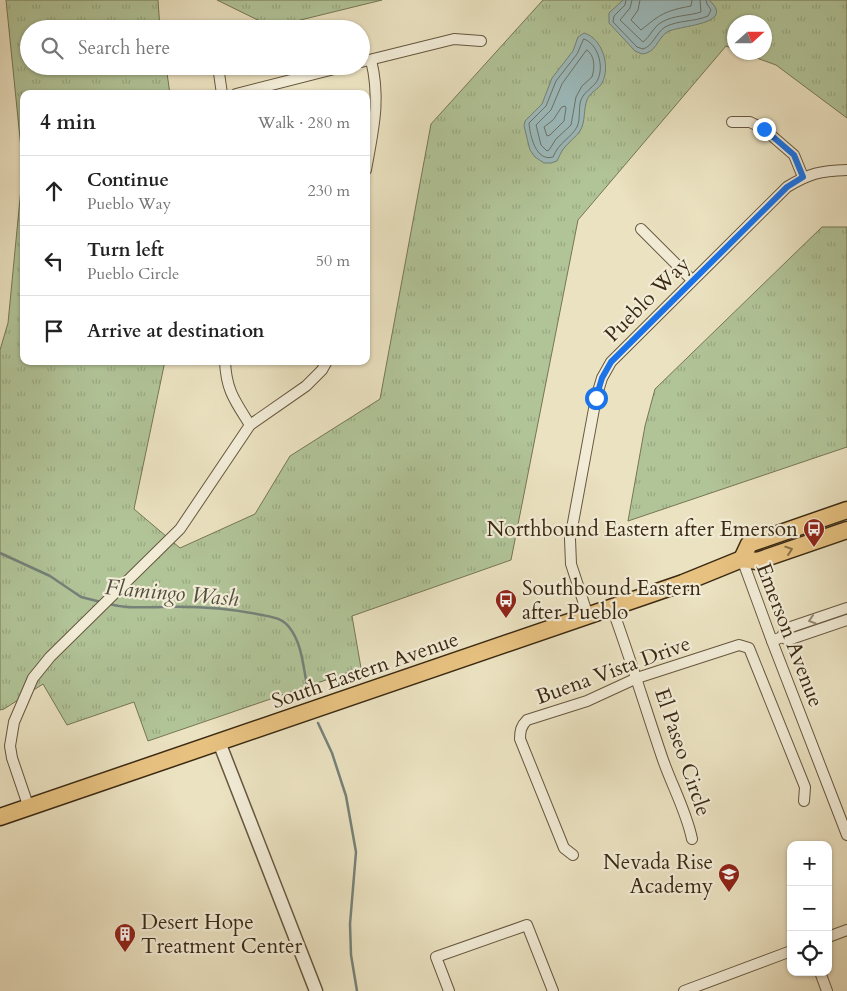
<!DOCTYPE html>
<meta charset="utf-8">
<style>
:root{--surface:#fff;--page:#f6f6f6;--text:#222;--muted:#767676;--line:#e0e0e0}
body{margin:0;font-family:Cardo,serif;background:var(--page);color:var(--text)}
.controls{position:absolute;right:15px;bottom:15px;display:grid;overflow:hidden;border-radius:10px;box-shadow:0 1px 4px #0004}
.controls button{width:45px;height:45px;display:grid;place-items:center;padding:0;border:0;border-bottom:1px solid var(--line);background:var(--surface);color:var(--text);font:25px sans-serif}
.compass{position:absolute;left:727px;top:15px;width:45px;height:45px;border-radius:50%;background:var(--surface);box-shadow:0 1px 4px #0004;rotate:69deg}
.stop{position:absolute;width:15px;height:15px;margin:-11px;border:4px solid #1a73e8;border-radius:50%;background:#fff}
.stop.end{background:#1a73e8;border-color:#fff;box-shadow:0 1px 5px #0008}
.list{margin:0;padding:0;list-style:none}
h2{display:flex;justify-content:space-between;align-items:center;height:65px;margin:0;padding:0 20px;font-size:21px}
h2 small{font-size:16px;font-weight:400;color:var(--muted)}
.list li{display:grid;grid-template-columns:32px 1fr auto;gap:15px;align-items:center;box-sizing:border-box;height:70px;padding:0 20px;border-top:1px solid var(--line)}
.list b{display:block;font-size:19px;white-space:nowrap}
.list p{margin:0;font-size:16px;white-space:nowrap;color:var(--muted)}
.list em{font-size:16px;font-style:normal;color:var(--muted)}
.icon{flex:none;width:28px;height:28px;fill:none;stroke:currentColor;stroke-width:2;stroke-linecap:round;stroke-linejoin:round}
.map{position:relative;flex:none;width:847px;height:991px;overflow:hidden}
.search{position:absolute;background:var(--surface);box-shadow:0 1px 4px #0004;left:20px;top:20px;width:350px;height:55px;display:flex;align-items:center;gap:12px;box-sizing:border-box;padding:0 18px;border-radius:28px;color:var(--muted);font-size:19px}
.panel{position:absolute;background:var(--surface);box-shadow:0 1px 4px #0004;left:20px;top:90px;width:350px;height:275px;border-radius:10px}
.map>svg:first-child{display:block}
.grass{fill:url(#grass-tufts);stroke:#767655}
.water{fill:#9cbbbd;stroke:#758179}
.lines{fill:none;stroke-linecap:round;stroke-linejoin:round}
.shore{stroke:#6b7268;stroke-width:1}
.stream{stroke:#758179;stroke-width:2.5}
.minor-casing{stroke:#66573e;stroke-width:12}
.tertiary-casing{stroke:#66573e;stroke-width:15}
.primary-casing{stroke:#3a2912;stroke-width:19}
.minor{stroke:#f2ecd7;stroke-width:10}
.tertiary{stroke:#f2ecd7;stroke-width:12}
.primary{stroke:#e6c180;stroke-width:16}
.oneway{stroke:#876d44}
.oneway2{stroke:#968a74}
.route{stroke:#1a73e8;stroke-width:6}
.labels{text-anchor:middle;stroke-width:4.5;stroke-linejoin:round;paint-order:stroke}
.street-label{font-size:21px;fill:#3a2912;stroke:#f2ecd7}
.poi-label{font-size:21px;fill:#3a2912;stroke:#f2ecd7;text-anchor:end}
.water-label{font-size:22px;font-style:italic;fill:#524e3d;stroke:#f2ecd7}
</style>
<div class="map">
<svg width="847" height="991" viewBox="0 0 847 991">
<defs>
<pattern id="grass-tufts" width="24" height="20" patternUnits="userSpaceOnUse" patternTransform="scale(1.25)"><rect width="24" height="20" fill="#b1c498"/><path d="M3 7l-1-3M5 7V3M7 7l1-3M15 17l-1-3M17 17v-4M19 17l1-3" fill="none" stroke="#99a882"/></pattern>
</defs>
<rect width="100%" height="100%" fill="#ebe2c1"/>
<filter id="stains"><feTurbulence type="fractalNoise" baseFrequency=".004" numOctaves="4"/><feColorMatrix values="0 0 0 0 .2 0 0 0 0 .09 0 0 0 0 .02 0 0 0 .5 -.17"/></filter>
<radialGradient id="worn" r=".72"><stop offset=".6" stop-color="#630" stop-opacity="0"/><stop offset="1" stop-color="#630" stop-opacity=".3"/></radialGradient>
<g class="grass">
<polygon points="6,0 158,0 160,29 29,29 29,66 166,66 170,94 24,94 24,361 165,361 134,509 180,548 255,514 290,456 380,399 431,124 543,0 847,0 847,118 776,65 743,53 764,52 764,22 734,22 734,49 726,46 578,220 511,560 352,616 361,668 148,741 134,702 67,725 43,684 4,709 0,710 0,350 8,323 23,168"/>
<polygon points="217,0 382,0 272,27"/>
<polygon points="822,227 847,227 847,447 628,521 645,426 655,389"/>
</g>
<g class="water">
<path d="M623 0H709C737 25 679 25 667 32 657 39 656 53 642 54L635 51 609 23V13Z"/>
<path d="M584 33C602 38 611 66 602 83 598 90 590 92 587 100 583 110 586 121 580 131 576 137 569 142 564 148 561 152 559 157 557 161L551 163H544L535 157 530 150 524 126 525 121 542 104 552 78 573 51 578 37Z"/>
</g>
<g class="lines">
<g class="shore">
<path d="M626 0 625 5 614 16 613 22 637 47 643 49C653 46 656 33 665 27 678 20 694 22 708 16L711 10 707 4 706 0"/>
<path d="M632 0 630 8 620 20 643 42C650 37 653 27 662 22 674 15 689 16 701 12L700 0"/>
<path d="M640 0 638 10 631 20 641 30C661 14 664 11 691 6L692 0"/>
<path d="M584 39C598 44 604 66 598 79 595 87 585 90 581 100 578 108 581 118 577 127 571 138 559 142 553 157 536 162 530 136 529 123L546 106 556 81 577 54Z"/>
<path d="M587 50C595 56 595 67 592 77L582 86 576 97 571 125 556 139 549 150 547 151 541 145 536 125 551 110 562 84Z"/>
<polygon points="562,107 565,106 566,108 564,121 550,135 547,136 544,127 553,120"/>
</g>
<g class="stream">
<polyline points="0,553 50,576 81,597 101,602"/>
<path d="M109 604C127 609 144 607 162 607 195 606 229 608 262 615 272 617 282 618 289 627 302 643 303 666 307 685"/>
<polyline points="318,723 332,753 346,796 356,852 350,924 351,955 357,991"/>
</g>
<g class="minor-casing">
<g id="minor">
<polyline points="221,29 221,27"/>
<polyline points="361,62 454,39 481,41"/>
<polyline points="218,66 222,94"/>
<polyline points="236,94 346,66"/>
<polyline points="732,122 750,122 764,129 794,155 803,177"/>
<path d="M366 170C373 130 381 100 371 60"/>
<polyline points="641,229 692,280"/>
<path d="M225 361C226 390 235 401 250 425"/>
<polyline points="742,559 772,641 847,835"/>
<path d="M612 608C630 657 645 707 662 757 671 784 686 810 692 839"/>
<path d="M588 616 571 564 570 539 596 398 602 378 611 362 787 187C810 173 820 171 847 170"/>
<polyline points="782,637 785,629 847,608"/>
<polyline points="772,641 782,637 788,640 847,620"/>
<polyline points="29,808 12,758 10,746 14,722 33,678 50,657 180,529 250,425 306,386 322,370 327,361"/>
<path d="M573 855 564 848 520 739C520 731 521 726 527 720L587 701 637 678 739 645 749 648 805 787 804 801"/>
<polyline points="828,937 847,930"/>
<polyline points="820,972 827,991"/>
<polyline points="449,991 436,957 527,925 553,991"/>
<polyline points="684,991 791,951"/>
</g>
</g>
<g class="tertiary-casing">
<polyline id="tertiary" points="219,742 316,991"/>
</g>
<g class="primary-casing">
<g id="primary">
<polyline points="742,559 749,544 847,510"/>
<polyline points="0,817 683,583 742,559 757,561 847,530"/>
</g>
</g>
<use href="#minor" class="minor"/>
<use href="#tertiary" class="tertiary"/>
<use href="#primary" class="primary"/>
</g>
<defs><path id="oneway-chevron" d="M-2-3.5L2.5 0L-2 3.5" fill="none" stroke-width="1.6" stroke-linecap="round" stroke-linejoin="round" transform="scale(1.25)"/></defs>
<use class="oneway" href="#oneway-chevron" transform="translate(789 550) rotate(-19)"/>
<use class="oneway2" href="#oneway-chevron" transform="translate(812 620) rotate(162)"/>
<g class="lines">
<polyline class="route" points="596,398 602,378 611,362 787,187 803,177 794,155 764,129"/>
</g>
<defs>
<g id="bus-pin" transform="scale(1.125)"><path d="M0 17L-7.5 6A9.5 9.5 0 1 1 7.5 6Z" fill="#8f2418" stroke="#f2ecd7"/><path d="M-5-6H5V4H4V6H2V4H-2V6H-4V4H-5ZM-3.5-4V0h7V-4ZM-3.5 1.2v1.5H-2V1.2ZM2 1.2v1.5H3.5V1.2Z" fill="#fff"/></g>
<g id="school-pin" transform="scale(1.125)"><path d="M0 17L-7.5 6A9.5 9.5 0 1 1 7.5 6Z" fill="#8f2418" stroke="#f2ecd7"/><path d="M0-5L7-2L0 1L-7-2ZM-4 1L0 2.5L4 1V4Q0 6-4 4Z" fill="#fff"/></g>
<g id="building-pin" transform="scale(1.125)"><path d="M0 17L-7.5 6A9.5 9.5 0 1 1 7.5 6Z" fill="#8f2418" stroke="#f2ecd7"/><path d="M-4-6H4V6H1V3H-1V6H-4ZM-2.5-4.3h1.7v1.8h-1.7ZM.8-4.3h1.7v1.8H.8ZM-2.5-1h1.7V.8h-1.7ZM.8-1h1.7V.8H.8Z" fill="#fff"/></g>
</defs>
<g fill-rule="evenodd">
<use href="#bus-pin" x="814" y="529"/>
<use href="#bus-pin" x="506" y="600"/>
<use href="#school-pin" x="729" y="874"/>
<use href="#building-pin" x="125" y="934"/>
</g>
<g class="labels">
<g class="street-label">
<text transform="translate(647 299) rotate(-45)" y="7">Pueblo Way</text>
<text transform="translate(790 635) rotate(69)" y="7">Emerson Avenue</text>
<text transform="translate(365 670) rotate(-19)" y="7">South Eastern Avenue</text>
<text transform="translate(613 670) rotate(-20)" y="7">Buena Vista Drive</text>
<text transform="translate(683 752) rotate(71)" y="7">El Paseo Circle</text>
</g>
<g class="poi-label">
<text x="798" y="536">Northbound Eastern after Emerson</text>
<text x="522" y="595" text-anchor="start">Southbound Eastern<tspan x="522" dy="24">after Pueblo</tspan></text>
<text x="713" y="869">Nevada Rise<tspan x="713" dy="24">Academy</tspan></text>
<text x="141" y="929" text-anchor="start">Desert Hope<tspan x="141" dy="24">Treatment Center</tspan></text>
</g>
<g class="water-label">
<text transform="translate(172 592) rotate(5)" y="8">Flamingo Wash</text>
</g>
</g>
<rect width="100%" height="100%" filter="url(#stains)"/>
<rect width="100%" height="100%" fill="url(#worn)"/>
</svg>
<div class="controls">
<button>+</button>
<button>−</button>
<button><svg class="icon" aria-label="locate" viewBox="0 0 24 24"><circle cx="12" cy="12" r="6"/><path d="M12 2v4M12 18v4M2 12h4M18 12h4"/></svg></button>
</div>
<svg class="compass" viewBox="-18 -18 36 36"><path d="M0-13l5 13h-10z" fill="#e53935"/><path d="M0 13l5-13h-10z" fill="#767676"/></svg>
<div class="stop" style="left:596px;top:398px"></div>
<div class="stop end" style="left:764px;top:129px"></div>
<div class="search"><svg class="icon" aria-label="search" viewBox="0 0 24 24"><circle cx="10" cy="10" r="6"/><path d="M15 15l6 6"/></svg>Search here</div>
<section class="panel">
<h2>4 min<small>Walk · 280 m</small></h2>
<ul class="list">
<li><svg class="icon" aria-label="ahead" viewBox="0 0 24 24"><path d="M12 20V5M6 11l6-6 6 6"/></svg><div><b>Continue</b><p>Pueblo Way</p></div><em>230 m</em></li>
<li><svg class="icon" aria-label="left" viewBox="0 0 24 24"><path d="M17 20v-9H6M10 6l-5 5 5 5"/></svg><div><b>Turn left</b><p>Pueblo Circle</p></div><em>50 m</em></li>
<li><svg class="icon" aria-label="arrive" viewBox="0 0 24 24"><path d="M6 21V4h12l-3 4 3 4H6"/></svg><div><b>Arrive at destination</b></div></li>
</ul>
</section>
</div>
